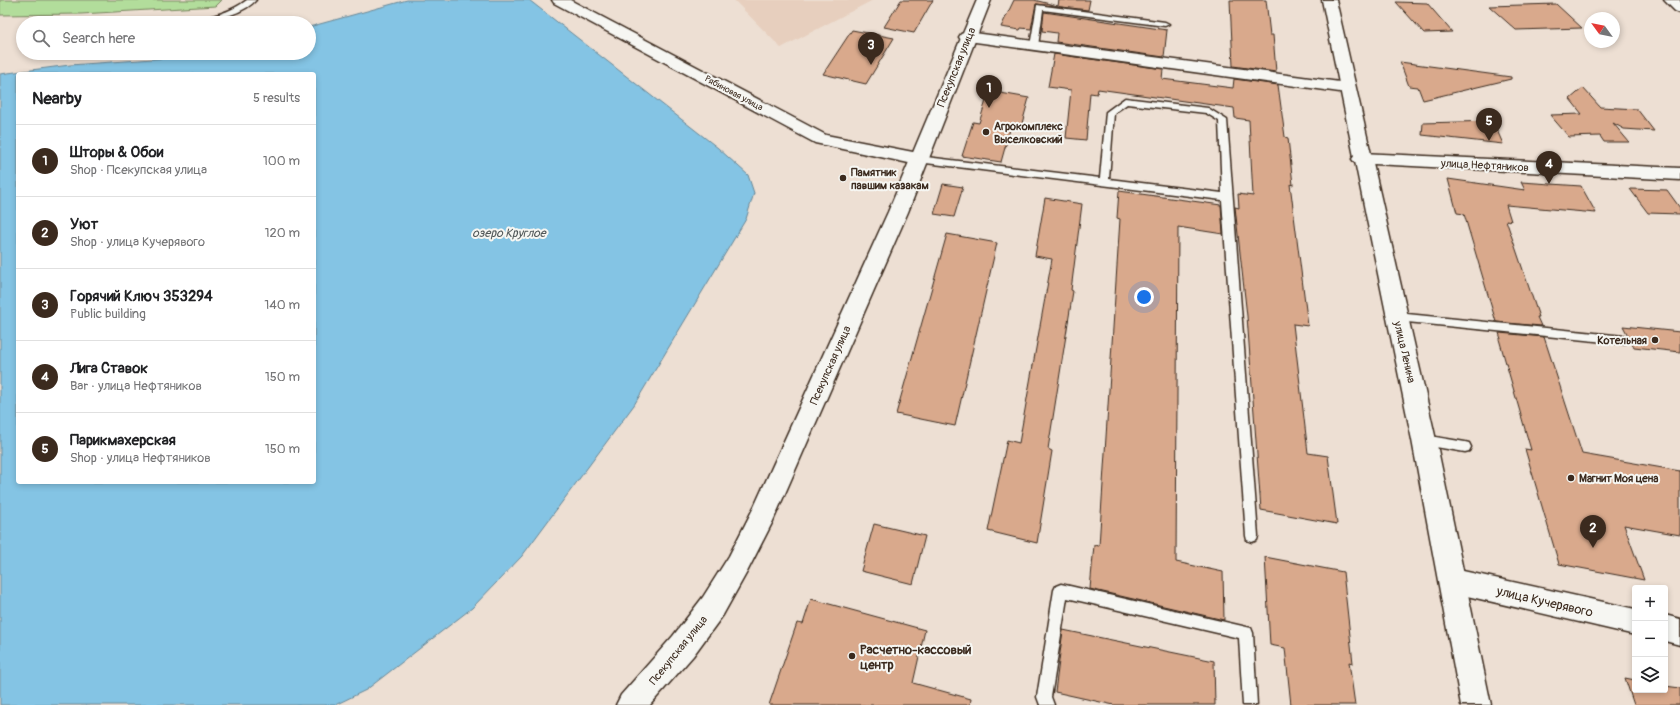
<!DOCTYPE html>
<meta charset="utf-8">
<style>
:root{--surface:#fff;--page:#f6f6f6;--text:#202124;--muted:#757577;--line:#e0e0e0;--accent:#3b2a1e}
body{margin:0;font-family:Pangolin,sans-serif;background:var(--page);color:var(--text)}
.controls{position:absolute;right:12px;bottom:12px;display:grid;overflow:hidden;border-radius:4px;box-shadow:0 2px 6px #0003}
.controls button{width:36px;height:36px;display:grid;place-items:center;padding:0;border:0;border-bottom:1px solid var(--line);background:var(--surface);color:var(--text);font:20px sans-serif}
.compass{position:absolute;left:1584px;top:12px;width:36px;height:36px;border-radius:50%;background:var(--surface);box-shadow:0 2px 6px #0003;rotate:303deg}
.you{position:absolute;left:1144px;top:297px;width:14px;height:14px;margin:-10px;border:3px solid #fff;border-radius:50%;background:#1a73e8;box-shadow:0 0 0 6px #1a73e833}
.badge{display:grid;place-items:center;width:26px;height:26px;border-radius:50%;background:var(--accent);color:#fff;font-size:13px;font-weight:700}
.pin{position:absolute;translate:-50% -33px;filter:drop-shadow(0 1px 2px #0008)}
.pin::after{content:'';position:absolute;top:21px;width:14px;height:12px;background:inherit;clip-path:polygon(0 0,100% 0,50% 100%)}
.list{margin:0;padding:0;list-style:none}
h2{display:flex;justify-content:space-between;align-items:center;height:52px;margin:0;padding:0 16px;font-size:17px}
h2 small{font-size:13px;font-weight:400;color:var(--muted)}
.list li{display:grid;grid-template-columns:26px 1fr auto;gap:12px;align-items:center;box-sizing:border-box;height:72px;padding:0 16px;border-top:1px solid var(--line)}
.list b{display:block;font-size:15px;white-space:nowrap}
.list p{margin:0;font-size:13px;white-space:nowrap;color:var(--muted)}
.list em{font-size:13px;font-style:normal;color:var(--muted)}
.icon{flex:none;width:22px;height:22px;fill:none;stroke:currentColor;stroke-width:2;stroke-linecap:round;stroke-linejoin:round}
.map{position:relative;flex:none;width:1680px;height:705px;overflow:hidden}
.search{position:absolute;background:var(--surface);box-shadow:0 2px 6px #0003;left:16px;top:16px;width:300px;height:44px;display:flex;align-items:center;gap:10px;box-sizing:border-box;padding:0 14px;border-radius:22px;color:var(--muted);font-size:15px}
.panel{position:absolute;background:var(--surface);box-shadow:0 2px 6px #0003;left:16px;top:72px;width:300px;height:412px;border-radius:4px}
.map>svg:first-child{display:block}
.built{fill:#e7cfbe}
.green{fill:#b2dd9b;stroke:#76845c}
.water{fill:#84c4e4;stroke:#678695;fill-rule:evenodd}
.building{fill:#d9a98c;stroke:#3b2a1e}
.lines{fill:none;stroke-linecap:round;stroke-linejoin:round}
.service-casing{stroke:#3b2a1e;stroke-width:3}
.minor-casing{stroke:#3b2a1e;stroke-width:3}
.tertiary-casing{stroke:#3b2a1e;stroke-width:3}
.service{fill:#f6f6f2;fill-rule:evenodd}
.minor{fill:#f6f6f2;fill-rule:evenodd}
.tertiary{fill:#f6f6f2;fill-rule:evenodd}
.poi-dot{fill:#3b2a1e;stroke:#f6f6f2;stroke-width:1.5}
.labels{text-anchor:middle;stroke-width:4;stroke-linejoin:round;paint-order:stroke}
.far-street-label{font-size:9px;fill:#3b2a1e;stroke:#f6f6f2}
.street-label{font-size:11px;fill:#3b2a1e;stroke:#f6f6f2}
.poi-label{font-size:11px;font-weight:bold;fill:#3b2a1e;stroke:#f6f6f2;text-anchor:start}
.water-label{font-size:12px;font-style:italic;fill:#515859;stroke:#f6f6f2}
.near-street-label{font-size:13px;fill:#3b2a1e;stroke:#f6f6f2}
.near-poi-label{font-size:13px;font-weight:bold;fill:#3b2a1e;stroke:#f6f6f2;text-anchor:start}
</style>
<div class="map">
<svg width="1680" height="705" viewBox="0 0 1680 705">
<rect width="100%" height="100%" fill="#eddfd3"/>
<filter id="ink" filterUnits="userSpaceOnUse"><feTurbulence type="fractalNoise" baseFrequency=".025" numOctaves="2"/><feDisplacementMap in="SourceGraphic" scale="8" xChannelSelector="R" yChannelSelector="G"/><feConvolveMatrix kernelMatrix="1 2 1 2 8 2 1 2 1" color-interpolation-filters="sRGB"/></filter>
<g filter="url(#ink)">
<polygon class="built" points="734,0 873,0 781,48"/>
<polygon class="green" points="0,0 222,0 216,6 81,14 0,15"/>
<path class="water" d="M407 0H529L718 148 748 175 754 193 746 219 634 405 522 556 472 608 366 690 335 705H0V74L70 65 167 58 206 53H309V27ZM18 74H314V482H18Z"/>
<g class="building">
<polygon points="901,0 933,0 914,33 884,27"/>
<polygon points="1014,0 1034,0 1058,6 1059,0 1090,0 1088,10 1036,4 1031,29 1021,28 1020,30 1001,27"/>
<polygon points="1230,0 1266,0 1270,35 1273,35 1276,72 1233,66"/>
<polygon points="1396,2 1427,3 1452,32 1424,33"/>
<polygon points="1556,4 1582,28 1516,30 1489,6"/>
<polygon points="1044,12 1167,30 1164,57 1056,42 1057,33 1042,31"/>
<polygon points="852,30 894,38 866,84 823,74"/>
<polygon points="1054,54 1163,69 1162,79 1233,88 1234,79 1278,85 1285,137 1288,138 1293,185 1290,184 1308,326 1293,324 1308,453 1328,456 1337,524 1261,510 1247,316 1235,207 1239,208 1238,194 1253,196 1249,120 1235,118 1234,108 1098,89 1097,94 1090,93 1086,140 1066,138 1071,90 1048,87"/>
<polygon points="1400,62 1511,77 1511,79 1423,100 1418,87 1409,86"/>
<polygon points="1583,88 1600,107 1637,109 1654,131 1624,129 1613,123 1629,142 1604,142 1600,136 1569,137 1550,115 1582,114 1570,99"/>
<polygon points="989,91 1029,98 1021,127 1011,126 1001,162 962,156 973,122 979,123"/>
<polygon points="1493,121 1503,144 1422,135 1423,123"/>
<polygon points="1448,179 1525,190 1521,182 1581,186 1596,213 1506,205 1511,221 1506,220 1539,317 1537,317 1541,326 1496,322 1464,214 1457,213"/>
<polygon points="943,184 963,187 954,217 934,214"/>
<polygon points="1630,189 1667,190 1680,208 1680,214 1648,213"/>
<polygon points="1119,191 1221,205 1223,234 1178,227 1176,562 1223,572 1224,620 1090,589 1094,545 1099,546 1120,219 1117,218"/>
<polygon points="1045,198 1082,204 1071,290 1073,291 1048,449 1052,451 1037,543 988,531 1007,440 1019,443 1052,259 1035,256"/>
<polygon points="947,234 997,243 955,426 896,414"/>
<polygon points="1623,326 1680,332 1680,352 1634,347"/>
<polygon points="1499,333 1544,337 1582,454 1680,471 1680,535 1624,525 1644,580 1559,564 1525,449 1531,450 1499,339 1501,339"/>
<polygon points="874,524 925,536 913,584 861,571"/>
<polygon points="1265,557 1343,572 1353,663 1349,662 1355,705 1291,705 1285,648 1270,645"/>
<polygon points="811,599 925,630 913,683 971,699 970,705 769,705 797,623 803,624"/>
<polygon points="1063,630 1214,661 1215,705 1114,705 1055,692"/>
<polygon points="1625,678 1635,680 1635,690 1665,690 1665,686 1680,688 1680,705 1634,705"/>
</g>
<g class="lines">
<g class="service-casing">
<g id="service">
<path d="M247 0H256C227 32 127 23 85 23L89 21C136 21 209 30 247 0Z"/>
<polygon points="1037,5 1165,22 1169,24 1165,26 1043,10 1038,46 1034,48 1030,46"/>
<path d="M1125 98 1208 108 1227 120 1258 536 1257 540 1252 542 1247 540 1246 536 1222 200 918 162 913 159 918 156 1100 178 1106 112ZM1127 104 1206 113 1219 121 1222 193 1109 179 1114 113Z"/>
<polygon points="1397,313 1624,336 1629,340 1624,344 1397,321 1392,317"/>
<polygon points="1424,435 1465,442 1469,443 1471,447 1469,451 1465,452 1424,445 1420,443 1418,440 1420,437"/>
<polygon points="1061,584 1251,628 1253,633 1257,705 1243,705 1239,638 1067,598 1051,697 1054,705 1040,705 1037,697 1054,590 1056,586"/>
</g>
</g>
<g class="minor-casing">
<g id="minor">
<polygon points="552,0 570,0 826,135 918,153 924,155 927,159 924,163 918,165 815,143 554,3"/>
<polygon points="1664,0 1680,0 1680,13 1675,11"/>
<polygon points="967,32 1347,83 1353,84 1355,88 1353,92 1347,93 961,40 959,37 961,34"/>
<polygon points="1361,153 1680,168 1680,180 1355,163 1352,159 1355,155"/>
<polygon points="1454,569 1635,609 1635,635 1454,593 1445,590 1441,581 1445,572"/>
<polygon points="1665,615 1680,619 1680,645 1665,641"/>
</g>
</g>
<g class="tertiary-casing">
<g id="tertiary">
<polygon points="977,0 991,0 908,212 773,521 747,572 723,615 693,656 650,705 616,705 621,695 673,636 703,597 729,556 754,507 888,212"/>
<polygon points="1322,0 1336,0 1436,440 1491,705 1461,705 1412,440"/>
</g>
</g>
<use href="#service" class="service"/>
<use href="#minor" class="minor"/>
<use href="#tertiary" class="tertiary"/>
</g>
</g>
<g class="poi-dot">
<circle cx="986" cy="132" r="4"/>
<circle cx="843" cy="178" r="4"/>
<circle cx="1655" cy="340" r="4"/>
<circle cx="1571" cy="478" r="4"/>
<circle cx="852" cy="656" r="4"/>
</g>
<g class="labels">
<g class="far-street-label">
<text transform="translate(734 93) rotate(28)" y="3">Рябиновая улица</text>
</g>
<g class="street-label">
<text transform="translate(956 67) rotate(-68)" y="4">Псекупская улица</text>
<text transform="translate(1485 165) rotate(3)" y="4">улица Нефтяников</text>
<text transform="translate(1405 352) rotate(77)" y="4">улица Ленина</text>
<text transform="translate(830 365) rotate(-66)" y="4">Псекупская улица</text>
<text transform="translate(678 650) rotate(-51)" y="4">Псекупская улица</text>
</g>
<g class="poi-label">
<text x="994" y="130">Агрокомплекс<tspan x="994" dy="13">Выселковский</tspan></text>
<text x="851" y="176">Памятник<tspan x="851" dy="13">павшим казакам</tspan></text>
<text x="1647" y="344" text-anchor="end">Котельная</text>
<text x="1579" y="482">Магнит Моя цена</text>
</g>
<g class="water-label">
<text x="509" y="237">озеро Круглое</text>
</g>
<g class="near-street-label">
<text transform="translate(1545 601) rotate(13)" y="5">улица Кучерявого</text>
</g>
<g class="near-poi-label">
<text x="860" y="654">Расчетно-кассовый<tspan x="860" dy="15">центр</tspan></text>
</g>
</g>
</svg>
<div class="controls">
<button>+</button>
<button>−</button>
<button><svg class="icon" aria-label="layers" viewBox="0 0 24 24"><path d="M12 4l9 5-9 5-9-5zM3 14l9 5 9-5"/></svg></button>
</div>
<svg class="compass" viewBox="-18 -18 36 36"><path d="M0-13l5 13h-10z" fill="#e53935"/><path d="M0 13l5-13h-10z" fill="#757577"/></svg>
<div class="you"></div>
<div class="pin badge" style="left:989px;top:108px">1</div>
<div class="pin badge" style="left:1593px;top:548px">2</div>
<div class="pin badge" style="left:871px;top:65px">3</div>
<div class="pin badge" style="left:1549px;top:184px">4</div>
<div class="pin badge" style="left:1489px;top:141px">5</div>
<div class="search"><svg class="icon" aria-label="search" viewBox="0 0 24 24"><circle cx="10" cy="10" r="6"/><path d="M15 15l6 6"/></svg>Search here</div>
<section class="panel">
<h2>Nearby<small>5 results</small></h2>
<ul class="list">
<li><span class="badge">1</span><div><b>Шторы &amp; Обои</b><p>Shop · Псекупская улица</p></div><em>100 m</em></li>
<li><span class="badge">2</span><div><b>Уют</b><p>Shop · улица Кучерявого</p></div><em>120 m</em></li>
<li><span class="badge">3</span><div><b>Горячий Ключ 353294</b><p>Public building</p></div><em>140 m</em></li>
<li><span class="badge">4</span><div><b>Лига Ставок</b><p>Bar · улица Нефтяников</p></div><em>150 m</em></li>
<li><span class="badge">5</span><div><b>Парикмахерская</b><p>Shop · улица Нефтяников</p></div><em>150 m</em></li>
</ul>
</section>
</div>
